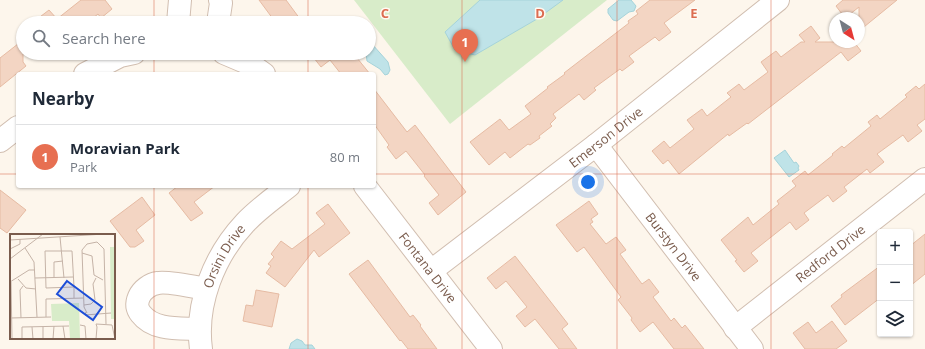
<!DOCTYPE html>
<meta charset="utf-8">
<style>
:root{--surface:#fff;--page:#f6f6f7;--text:#1f2937;--muted:#747a83;--line:#e0e1e3;--accent:#e76f51}
body{margin:0;font-family:"Open Sans",sans-serif;background:var(--page);color:var(--text)}
.controls{position:absolute;right:12px;bottom:12px;display:grid;overflow:hidden;border-radius:4px;box-shadow:0 1px 3px #0004}
.controls button{width:36px;height:36px;display:grid;place-items:center;padding:0;border:0;border-bottom:1px solid var(--line);background:var(--surface);color:var(--text);font:20px sans-serif}
.compass{position:absolute;left:829px;top:12px;width:36px;height:36px;border-radius:50%;background:var(--surface);box-shadow:0 1px 3px #0004;rotate:144deg}
.you{position:absolute;left:588px;top:182px;width:14px;height:14px;margin:-10px;border:3px solid #fff;border-radius:50%;background:#1a73e8;box-shadow:0 0 0 6px #1a73e833}
.badge{display:grid;place-items:center;width:26px;height:26px;border-radius:50%;background:var(--accent);color:#fff;font-size:13px;font-weight:700}
.pin{position:absolute;translate:-50% -33px;filter:drop-shadow(0 1px 2px #0008)}
.pin::after{content:'';position:absolute;top:21px;width:14px;height:12px;background:inherit;clip-path:polygon(0 0,100% 0,50% 100%)}
.list{margin:0;padding:0;list-style:none}
h2{display:flex;justify-content:space-between;align-items:center;height:52px;margin:0;padding:0 16px;font-size:17px}
h2 small{font-size:13px;font-weight:400;color:var(--muted)}
.list li{display:grid;grid-template-columns:26px 1fr auto;gap:12px;align-items:center;box-sizing:border-box;height:64px;padding:0 16px;border-top:1px solid var(--line)}
.list b{display:block;font-size:15px;white-space:nowrap}
.list p{margin:0;font-size:13px;white-space:nowrap;color:var(--muted)}
.list em{font-size:13px;font-style:normal;color:var(--muted)}
.icon{flex:none;width:22px;height:22px;fill:none;stroke:currentColor;stroke-width:2;stroke-linecap:round;stroke-linejoin:round}
.map{position:relative;flex:none;width:925px;height:349px;overflow:hidden}
.search{position:absolute;background:var(--surface);box-shadow:0 1px 3px #0004;left:16px;top:16px;width:360px;height:44px;display:flex;align-items:center;gap:10px;box-sizing:border-box;padding:0 14px;border-radius:22px;color:var(--muted);font-size:15px}
.panel{position:absolute;background:var(--surface);box-shadow:0 1px 3px #0004;left:16px;top:72px;width:360px;height:116px;border-radius:4px}
.map>svg:first-child{display:block}
.green{fill:#d8ecc9}
.water{fill:#bfe3e8;stroke:#a5d3da}
.building{fill:#f3d5c3;stroke:#e6bba3}
.lines{fill:none;stroke-linecap:round;stroke-linejoin:round}
.minor-casing{stroke:#d1beb0;stroke-width:24}
.minor{stroke:#fff;stroke-width:22}
.grid{fill:none;stroke:#dc6d51;stroke-width:1;stroke-opacity:0.55}
.labels{text-anchor:middle;stroke-width:3;stroke-linejoin:round;paint-order:stroke}
.street-label{font-size:13px;fill:#7a5c4d;stroke:#fffaf3}
.inset-road{fill:none;stroke:#c5b3a7;stroke-width:1}
.view{fill:#1d4ed8;fill-opacity:0.15;stroke:#1d4ed8;stroke-width:2}
.inset-edge{fill:none;stroke:#7a5c4d;stroke-width:2}
.grid-label{font-size:13px;text-anchor:middle;font-weight:bold;fill:#dc6d51;stroke:#fffaf3;stroke-width:3;stroke-linejoin:round;paint-order:stroke}
</style>
<div class="map">
<svg width="925" height="349" viewBox="0 0 925 349">
<rect width="100%" height="100%" fill="#fdf6ec"/>
<polygon class="green" points="354,0 607,0 450,124"/>
<g class="water">
<polygon points="480,0 563,0 537,19 475,55 455,50 445,32"/>
<polygon points="619,0 631,0 636,6 634,11 629,12 617,21 613,20 608,13 608,9"/>
<polygon points="372,44 388,62 390,70 388,74 385,75 380,69 367,61 366,53 369,53 370,45"/>
<polygon points="785,150 794,163 796,162 799,166 798,168 799,170 789,177 774,158"/>
<polygon points="297,339 302,341 305,345 312,345 315,349 289,349 291,343"/>
</g>
<g class="building">
<polygon points="81,0 105,0 112,9 101,18 98,14 87,23 32,23 49,10 57,19"/>
<polygon points="259,0 286,0 303,23 276,23"/>
<polygon points="650,0 695,0 664,23 671,32 659,41 655,37 629,56 634,62 622,71 620,69 594,88 596,90 584,100 579,94 553,114 556,118 550,124 552,126 539,136 540,138 530,145 528,144 510,158 505,152 489,165 470,142 500,119 509,130 531,114 525,106 548,88 547,87 565,74 564,73 629,23 628,21 638,14 636,11"/>
<polygon points="843,0 897,0 859,31 859,7 845,18 836,6"/>
<polygon points="811,26 820,38 815,42 854,42 861,51 848,61 841,52 748,124 747,123 729,136 728,134 679,174 668,160 663,164 652,151 664,141 670,148 694,129 687,120 702,109 707,116 731,97 727,93 739,84 744,90 768,72 761,62 776,51 781,57 801,42 805,42 799,35"/>
<polygon points="23,40 23,62 26,66 0,87 0,58"/>
<polygon points="310,53 353,53 370,74 341,74 330,60 321,67"/>
<polygon points="925,84 925,119 917,125 922,131 908,142 903,135 877,154 884,162 870,173 867,169 844,187 847,191 833,202 828,195 804,213 809,220 796,230 790,222 751,253 758,261 744,272 735,261 737,260 721,240 748,217 753,225 779,204 777,201 796,186 792,181 805,171 808,175 833,155 832,154 842,146 844,148 871,126 868,122 877,115 880,119 907,97 905,95 916,86 919,89"/>
<polygon points="374,89 407,132 415,125 466,192 438,215 429,203 439,195 424,176 425,175 406,151 396,159 387,147 389,145 374,124"/>
<polygon points="178,186 215,186 194,202 203,213 191,221 169,193"/>
<polygon points="0,190 26,210 7,233 0,228"/>
<polygon points="142,197 155,215 136,230 144,241 135,247 130,247 110,221"/>
<polygon points="589,201 598,214 591,219 593,222 590,224 606,244 616,237 626,250 620,254 642,284 649,279 659,292 653,297 671,321 674,318 682,328 685,325 704,349 674,349 653,322 640,332 631,320 632,318 618,300 621,297 584,247 577,252 556,225"/>
<polygon points="328,204 350,233 319,257 314,250 285,287 266,273 271,266 268,264 274,257 271,254 281,241 292,249 325,224 316,213"/>
<polygon points="925,234 925,274 910,286 910,246"/>
<polygon points="515,256 568,324 562,329 577,349 559,349 535,319 525,327 516,316 527,307 506,281 496,289 487,278"/>
<polygon points="368,260 410,317 413,315 421,325 420,326 437,349 408,349 401,340 400,341 349,274"/>
<polygon points="880,266 880,298 845,325 831,306 842,297 841,295"/>
<polygon points="256,290 279,294 272,327 243,321 246,305 253,306"/>
<polygon points="832,321 847,341 836,349 805,349 793,333 808,322 816,333"/>
</g>
<g class="lines">
<g class="minor-casing">
<g id="minor">
<polyline points="178,23 180,0"/>
<polyline points="218,23 221,3 220,0"/>
<polyline points="224,53 250,64 264,74"/>
<polyline points="85,74 120,56 134,53"/>
<polyline points="0,141 18,127"/>
<path id="s1" d="M596 145 752 349"/>
<path id="s2" d="M365 186 491 349"/>
<path id="s3" d="M431 271 596 145 778 0"/>
<path id="s4" d="M735 328 925 179"/>
<path d="M199 329C180 328 154 331 141 314 137 309 136 304 139 297 142 290 150 284 158 283 167 281 195 287 206 289"/>
<path id="s5" d="M201 349C195 304 214 256 245 223 258 209 274 198 289 186"/>
</g>
</g>
<use href="#minor" class="minor"/>
</g>
<path class="grid" d="M154 0V23M308 0V23M462 0V349M617 0V349M771 0V349M154 53V74M308 53V74M0 174H18M374 174H925M154 186V349M308 186V349"/>
<g class="labels">
<g class="street-label">
<text dy="5" stroke="none"><textPath href="#s3" startOffset="220">Emerson Drive</textPath></text>
<text dy="5" stroke="none"><textPath href="#s1" startOffset="128">Burstyn Drive</textPath></text>
<text dy="5" stroke="none"><textPath href="#s4" startOffset="121">Redford Drive</textPath></text>
<text dy="5" stroke="none"><textPath href="#s5" startOffset="98">Orsini Drive</textPath></text>
<text dy="5" stroke="none"><textPath href="#s2" startOffset="103">Fontana Drive</textPath></text>
</g>
</g>
<g transform="translate(10 234)">
<rect width="105" height="105" fill="#fdf6ec"/>
<path d="M100 13H105V85H101ZM69 69 70 105H60L59 87H42L41 70Z" fill="#d8ecc9"/>
<path class="inset-road" d="M50 3 54 44M0 6 94 0M15 14 24 28 27 83M0 15 10 10V5M72 19 82 22 84 41 93 46M0 25 33 0M25 44 63 43M44 44V28L53 27M8 45 16 54 26 55M0 48 19 36H25M1 48 2 105M64 53 36 54 35 17H62L64 53V64M74 71 81 70 85 66 83 50 86 44M76 78 75 81 101 79M77 79 74 73 72 16 77 10 87 8 94 15 96 90M36 83V65L74 64M0 84 41 83M11 84 10 56 13 52M70 91 75 92 76 105M33 92V105M53 92 55 105M22 93 23 105M87 93 86 90 102 91 105 105M12 105V93L59 92M43 105 44 92M86 105 87 93"/>
<path class="view" d="M57 47 92 73 83 86 47 60Z"/>
<rect width="105" height="105" class="inset-edge"/>
</g>
<g class="grid-label">
<text x="385" y="18">C</text>
<text x="540" y="18">D</text>
<text x="694" y="18">E</text>
</g>
</svg>
<div class="controls">
<button>+</button>
<button>−</button>
<button><svg class="icon" aria-label="layers" viewBox="0 0 24 24"><path d="M12 4l9 5-9 5-9-5zM3 14l9 5 9-5"/></svg></button>
</div>
<svg class="compass" viewBox="-18 -18 36 36"><path d="M0-13l5 13h-10z" fill="#e53935"/><path d="M0 13l5-13h-10z" fill="#747a83"/></svg>
<div class="you"></div>
<div class="pin badge" style="left:465px;top:62px">1</div>
<div class="search"><svg class="icon" aria-label="search" viewBox="0 0 24 24"><circle cx="10" cy="10" r="6"/><path d="M15 15l6 6"/></svg>Search here</div>
<section class="panel">
<h2>Nearby<small></small></h2>
<ul class="list">
<li><span class="badge">1</span><div><b>Moravian Park</b><p>Park</p></div><em>80 m</em></li>
</ul>
</section>
</div>
